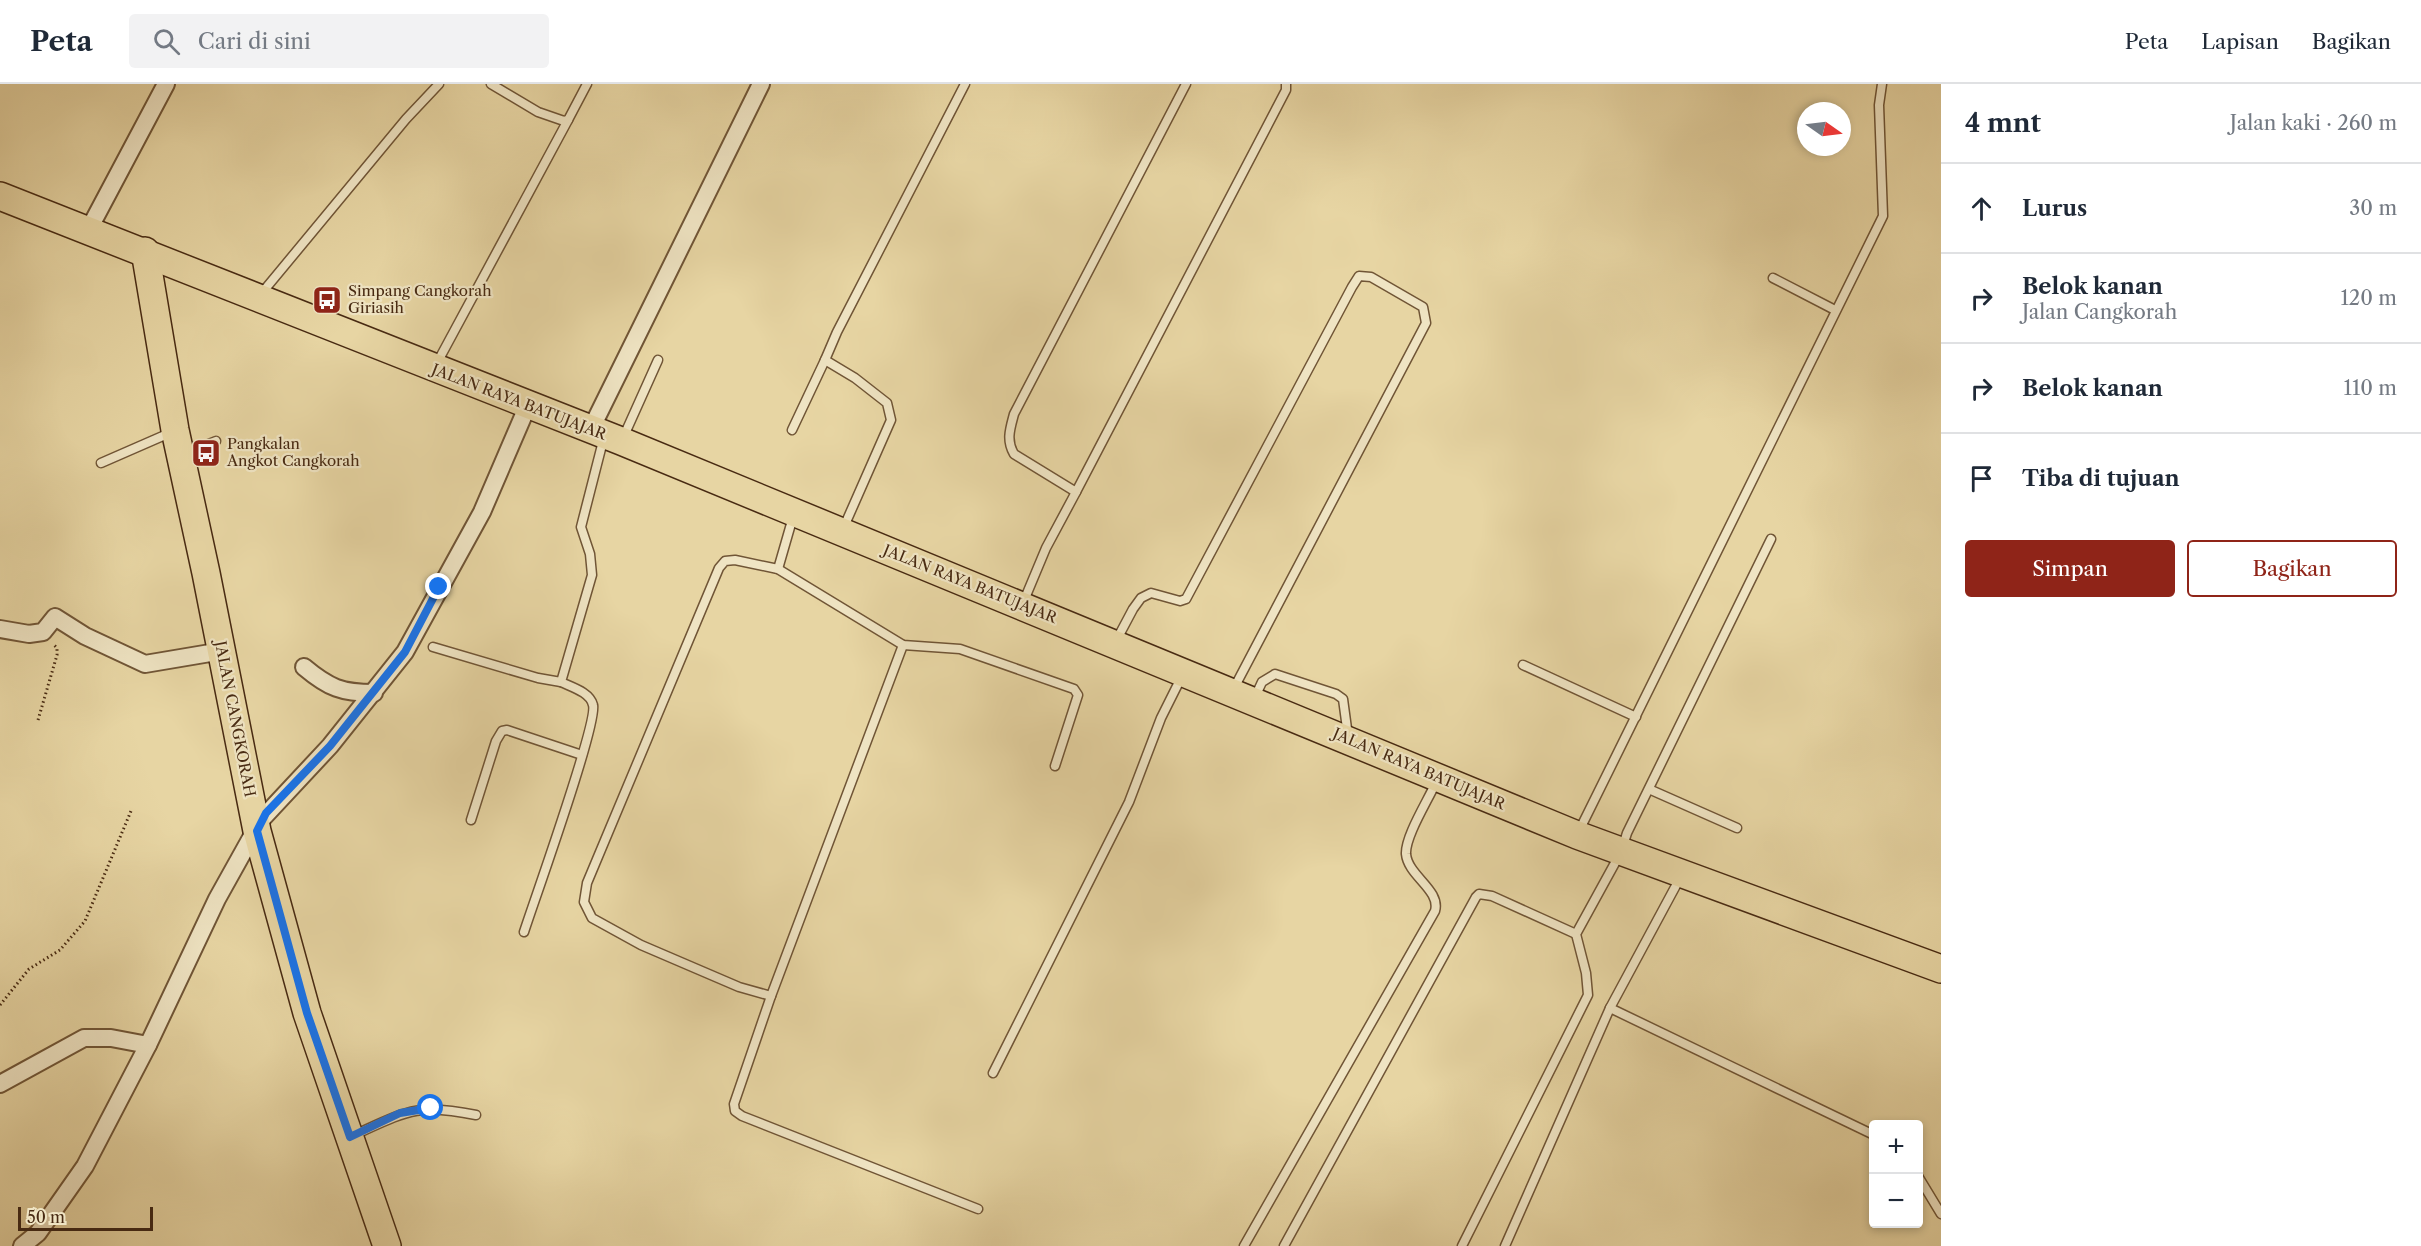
<!DOCTYPE html>
<html lang="id">
<meta charset="utf-8">
<style>
:root{--surface:#fff;--page:#f2f2f3;--text:#1f2937;--muted:#747a83;--line:#e0e1e3;--accent:#8f2418}
body{margin:0;font-family:"Libre Caslon Text",serif;background:var(--page);color:var(--text)}
.controls{position:absolute;right:18px;bottom:18px;display:grid;overflow:hidden;border-radius:6px;box-shadow:0 3px 9px #0003}
.controls button{width:54px;height:54px;display:grid;place-items:center;padding:0;border:0;border-bottom:2px solid var(--line);background:var(--surface);color:var(--text);font:30px sans-serif}
.compass{position:absolute;left:1797px;top:18px;width:54px;height:54px;border-radius:50%;background:var(--surface);box-shadow:0 3px 9px #0003;rotate:104deg}
.scale{position:absolute;left:18px;bottom:15px;width:135px;box-sizing:border-box;padding-left:6px;border:3px solid #482a12;border-top:0;font-size:16px;line-height:21px;white-space:nowrap;color:#482a12;-webkit-text-stroke:4px #efe4c3;paint-order:stroke}
.stop{position:absolute;width:18px;height:18px;margin:-14px;border:4px solid #1a73e8;border-radius:50%;background:#fff}
.stop.end{background:#1a73e8;border-color:#fff;box-shadow:0 2px 6px #0008}
.list{margin:0;padding:0;list-style:none}
h2{display:flex;justify-content:space-between;align-items:center;height:78px;margin:0;padding:0 24px;font-size:26px}
h2 small{font-size:20px;font-weight:400;color:var(--muted)}
.list li{display:grid;grid-template-columns:39px 1fr auto;gap:18px;align-items:center;box-sizing:border-box;height:90px;padding:0 24px;border-top:2px solid var(--line)}
.list b{display:block;font-size:22px;white-space:nowrap}
.list p{margin:0;font-size:20px;white-space:nowrap;color:var(--muted)}
.list em{font-size:20px;font-style:normal;color:var(--muted)}
.actions{display:flex;gap:12px;padding:18px 24px}
.actions a{flex:1;padding:14px 0;border:2px solid var(--accent);border-radius:6px;text-align:center;font-size:21px;color:var(--accent)}
.actions .main{background:var(--accent);color:#fff}
.icon{flex:none;width:33px;height:33px;fill:none;stroke:currentColor;stroke-width:2;stroke-linecap:round;stroke-linejoin:round}
.map{position:relative;flex:none;width:1941px;height:1162px;overflow:hidden}
header{display:flex;align-items:center;gap:36px;box-sizing:border-box;height:84px;padding:0 30px;background:var(--surface);border-bottom:2px solid var(--line)}
header strong{font-size:28px}
nav{display:flex;gap:33px;margin-inline-start:auto;font-size:21px}
.search{width:420px;height:54px;background:var(--page);display:flex;align-items:center;gap:15px;box-sizing:border-box;padding:0 21px;border-radius:6px;color:var(--muted);font-size:22px}
main{display:flex}
aside{flex:1;background:var(--surface)}
.map>svg:first-child{display:block}
.lines{fill:none;stroke-linecap:round;stroke-linejoin:round}
.service-casing{stroke:#705536;stroke-width:11}
.minor-casing{stroke:#705536;stroke-width:20}
.primary-casing{stroke:#482a12;stroke-width:30}
.trunk-casing{stroke:#482a12;stroke-width:30}
.path{stroke:#482a12;stroke-width:3;stroke-dasharray:1.5 3;stroke-linecap:butt}
.service{stroke:#efe4c3;stroke-width:8}
.minor{stroke:#efe4c3;stroke-width:16}
.primary{stroke:#e7d5a3;stroke-width:27}
.trunk{stroke:#e7d5a3;stroke-width:27}
.route{stroke:#1a73e8;stroke-width:8}
.labels{text-anchor:middle;stroke-width:4.5;stroke-linejoin:round;paint-order:stroke}
.poi-label{font-size:15px;fill:#482a12;stroke:#efe4c3;text-anchor:start}
.street-label{font-size:15px;fill:#482a12;stroke:#efe4c3}
</style>
<header>
<strong>Peta</strong>
<div class="search"><svg class="icon" aria-label="search" viewBox="0 0 24 24"><circle cx="10" cy="10" r="6"/><path d="M15 15l6 6"/></svg>Cari di sini</div>
<nav><a>Peta</a><a>Lapisan</a><a>Bagikan</a></nav>
</header>
<main>
<div class="map">
<svg width="1941" height="1162" viewBox="0 0 1941 1162">
<rect width="100%" height="100%" fill="#e7d5a3"/>
<filter id="stains"><feTurbulence type="fractalNoise" baseFrequency=".00333" numOctaves="4"/><feColorMatrix values="0 0 0 0 .2 0 0 0 0 .09 0 0 0 0 .02 0 0 0 .5 -.17"/></filter>
<radialGradient id="worn" r=".72"><stop offset=".6" stop-color="#630" stop-opacity="0"/><stop offset="1" stop-color="#630" stop-opacity=".3"/></radialGradient>
<g class="lines">
<g class="service-casing">
<g id="service">
<polyline points="491,0 538,28 564,37 568,36 587,0"/>
<path d="M1186 0 1014 330C1010 345 1006 356 1014 370L1076 408 1286 6V0"/>
<polyline points="1773,194 1835,226"/>
<polyline points="261,210 406,35 439,0"/>
<polyline points="437,279 568,36"/>
<polyline points="792,346 825,276"/>
<polyline points="623,354 658,276"/>
<polyline points="183,370 216,357"/>
<polyline points="101,379 172,348"/>
<polyline points="843,445 891,336 887,319 855,294 825,276 837,248 965,0"/>
<polyline points="778,485 793,433"/>
<polyline points="1023,519 1046,464 1076,408"/>
<polyline points="1116,557 1133,525 1141,514 1151,509 1180,517 1186,515 1352,203 1359,192 1371,193 1423,223 1426,239 1233,606"/>
<polyline points="903,561 771,912 734,1020 735,1027 742,1032 978,1125"/>
<polyline points="433,563 538,594 561,598"/>
<polyline points="1523,581 1636,633"/>
<polyline points="1255,613 1262,598 1275,590 1336,610 1343,615 1348,652"/>
<polyline points="1651,706 1737,744"/>
<polyline points="471,736 496,657 502,647 507,646 582,671"/>
<polyline points="1579,747 1883,132 1879,21 1882,0"/>
<path d="M524 848C534 817 598 639 593 621 590 608 571 603 561 598L592 491 590 470 581 443 604 353"/>
<polyline points="771,912 739,903 641,861 592,834 584,818 587,799 719,484 725,477 735,476 778,485 903,561 960,565 1074,605 1078,611 1055,682"/>
<polyline points="1610,924 1874,1051"/>
<polyline points="993,989 1129,718 1161,634 1182,592"/>
<path d="M354 1051C407 1027 417 1019 476 1031"/>
<polyline points="1918,1092 1941,1130"/>
<path d="M1244 1162 1435 827C1441 806 1408 792 1406 770 1405 752 1429 715 1437 696"/>
<polyline points="1284,1162 1476,813 1479,810 1492,812 1576,850"/>
<polyline points="1462,1162 1588,911 1586,889 1576,850 1621,768 1627,749 1771,455"/>
<polyline points="1505,1162 1610,924 1680,794"/>
</g>
</g>
<g class="minor-casing">
<g id="minor">
<polyline points="88,147 166,0"/>
<polyline points="591,345 761,0"/>
<polyline points="0,545 29,550 43,548 55,533 85,552 145,580 222,567"/>
<path d="M304 583C329 604 342 609 374 609"/>
<polyline points="0,1000 84,954 111,954 148,961"/>
<polyline points="22,1162 38,1149 85,1082 148,961 217,815 261,736 330,662 405,568 482,428 528,321"/>
</g>
</g>
<g class="primary-casing">
<polyline id="primary" points="145,167 175,346 206,489 257,747 307,929 387,1162"/>
</g>
<g class="trunk-casing">
<polyline id="trunk" points="0,112 621,357 1577,751 1941,885"/>
</g>
<g class="path">
<polyline points="38,636 57,571 57,564 54,561"/>
<polyline points="0,921 29,885 60,866 85,837 131,727"/>
</g>
<use href="#service" class="service"/>
<use href="#minor" class="minor"/>
<use href="#primary" class="primary"/>
<use href="#trunk" class="trunk"/>
</g>
<g class="lines">
<polyline class="route" points="431,1024 400,1029 350,1053 307,929 257,747 266,729 330,662 405,568 439,503"/>
</g>
<defs>
<g id="bus-square" transform="scale(1.5)"><rect x="-9" y="-9" width="18" height="18" rx="4" fill="#8f2418" stroke="#efe4c3"/><path d="M-5-6H5V4H4V6H2V4H-2V6H-4V4H-5ZM-3.5-4V0h7V-4ZM-3.5 1.2v1.5H-2V1.2ZM2 1.2v1.5H3.5V1.2Z" fill="#fff"/></g>
</defs>
<g fill-rule="evenodd">
<use href="#bus-square" x="327" y="216"/>
<use href="#bus-square" x="206" y="369"/>
</g>
<g class="labels">
<g class="poi-label">
<text x="348" y="212">Simpang Cangkorah<tspan x="348" dy="17">Giriasih</tspan></text>
<text x="227" y="365">Pangkalan<tspan x="227" dy="17">Angkot Cangkorah</tspan></text>
</g>
<g class="street-label">
<text transform="translate(519 318) rotate(21)" y="5">JALAN RAYA BATUJAJAR</text>
<text transform="translate(970 500) rotate(22)" y="5">JALAN RAYA BATUJAJAR</text>
<text transform="translate(235 635) rotate(79)" y="5">JALAN CANGKORAH</text>
<text transform="translate(1419 685) rotate(23)" y="5">JALAN RAYA BATUJAJAR</text>
</g>
</g>
<rect width="100%" height="100%" filter="url(#stains)"/>
<rect width="100%" height="100%" fill="url(#worn)"/>
</svg>
<div class="controls">
<button>+</button>
<button>−</button>
</div>
<svg class="compass" viewBox="-18 -18 36 36"><path d="M0-13l5 13h-10z" fill="#e53935"/><path d="M0 13l5-13h-10z" fill="#747a83"/></svg>
<div class="scale">50 m</div>
<div class="stop" style="left:431px;top:1024px"></div>
<div class="stop end" style="left:439px;top:503px"></div>
</div>
<aside>
<h2>4 mnt<small>Jalan kaki · 260 m</small></h2>
<ul class="list">
<li><svg class="icon" aria-label="ahead" viewBox="0 0 24 24"><path d="M12 20V5M6 11l6-6 6 6"/></svg><div><b>Lurus</b></div><em>30 m</em></li>
<li><svg class="icon" aria-label="right" viewBox="0 0 24 24"><path d="M7 20v-9h11M14 6l5 5-5 5"/></svg><div><b>Belok kanan</b><p>Jalan Cangkorah</p></div><em>120 m</em></li>
<li><svg class="icon" aria-label="right" viewBox="0 0 24 24"><path d="M7 20v-9h11M14 6l5 5-5 5"/></svg><div><b>Belok kanan</b></div><em>110 m</em></li>
<li><svg class="icon" aria-label="arrive" viewBox="0 0 24 24"><path d="M6 21V4h12l-3 4 3 4H6"/></svg><div><b>Tiba di tujuan</b></div></li>
</ul>
<div class="actions"><a class="main">Simpan</a><a>Bagikan</a></div>
</aside>
</main>
